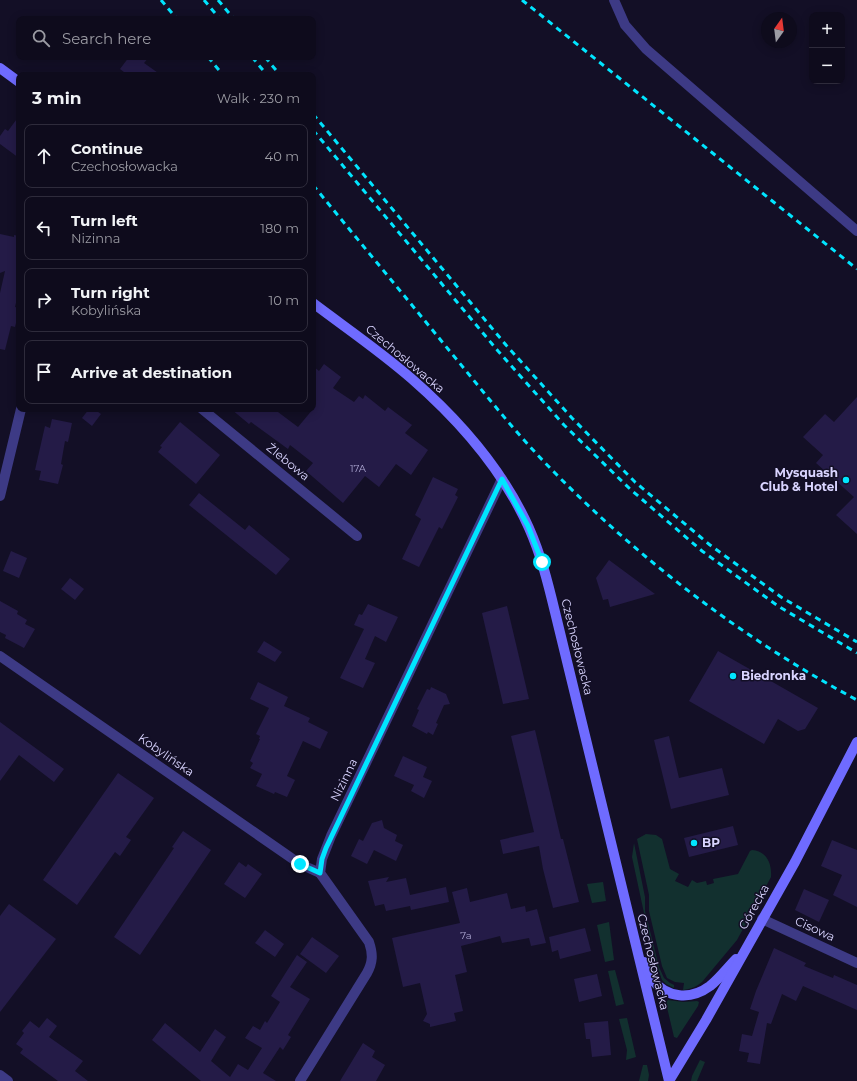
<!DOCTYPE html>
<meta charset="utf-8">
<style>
:root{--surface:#0e0b1c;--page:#171425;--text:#f1f3f6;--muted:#9b9ba3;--line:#2e2b3b}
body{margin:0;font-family:Montserrat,sans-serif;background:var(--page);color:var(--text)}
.controls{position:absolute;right:12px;top:12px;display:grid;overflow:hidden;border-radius:8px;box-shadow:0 2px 10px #0003}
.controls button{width:36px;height:36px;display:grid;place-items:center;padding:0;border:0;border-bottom:1px solid var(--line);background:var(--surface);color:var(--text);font:20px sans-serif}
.compass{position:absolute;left:761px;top:12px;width:36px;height:36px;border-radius:50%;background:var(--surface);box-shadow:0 2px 10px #0003;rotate:14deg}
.stop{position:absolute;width:12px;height:12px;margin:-9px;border:3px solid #00e5ff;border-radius:50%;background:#fff}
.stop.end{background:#00e5ff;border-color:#fff;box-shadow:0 1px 4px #0008}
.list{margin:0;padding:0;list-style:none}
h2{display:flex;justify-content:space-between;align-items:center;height:52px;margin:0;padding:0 16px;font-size:17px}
h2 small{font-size:13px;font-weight:400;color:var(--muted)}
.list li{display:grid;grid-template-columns:26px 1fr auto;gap:12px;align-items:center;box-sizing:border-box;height:64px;margin:0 8px 8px;padding:0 8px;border:1px solid var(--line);border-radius:8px}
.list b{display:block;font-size:15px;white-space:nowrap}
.list p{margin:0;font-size:13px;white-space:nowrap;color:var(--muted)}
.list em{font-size:13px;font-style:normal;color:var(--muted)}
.icon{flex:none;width:22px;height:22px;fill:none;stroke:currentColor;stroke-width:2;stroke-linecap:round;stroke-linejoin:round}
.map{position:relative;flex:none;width:857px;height:1081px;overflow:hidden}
.search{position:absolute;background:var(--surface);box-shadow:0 2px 10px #0003;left:16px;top:16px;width:300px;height:44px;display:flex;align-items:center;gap:10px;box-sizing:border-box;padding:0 14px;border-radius:8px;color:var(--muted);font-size:15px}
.panel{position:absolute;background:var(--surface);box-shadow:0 2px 10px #0003;left:16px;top:72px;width:300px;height:340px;border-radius:8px}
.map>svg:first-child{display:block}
.green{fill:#12302f}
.building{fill:#241b47}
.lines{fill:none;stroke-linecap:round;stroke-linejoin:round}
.street{stroke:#3d3a85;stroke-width:10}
.secondary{stroke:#6f6bff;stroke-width:10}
.rail{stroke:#00e5ff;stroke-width:3;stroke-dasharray:6 5;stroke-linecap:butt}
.route{stroke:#00e5ff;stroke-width:5}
.poi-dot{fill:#00e5ff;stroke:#130f26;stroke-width:1.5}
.labels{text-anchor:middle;stroke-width:3;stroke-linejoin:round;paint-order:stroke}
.number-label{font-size:10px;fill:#aca6d1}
.street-label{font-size:12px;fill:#d9d4ff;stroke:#130f26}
.poi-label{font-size:12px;font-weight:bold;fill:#d9d4ff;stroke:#130f26;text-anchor:start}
</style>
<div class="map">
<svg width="857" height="1081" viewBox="0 0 857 1081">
<rect width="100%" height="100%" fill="#130f26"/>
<g class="green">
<path d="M646 834 656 835 662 839 670 869 679 874 675 881 688 887 692 880 697 883 706 881 707 885 714 883 713 879 738 874 750 851 752 850C767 851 772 864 771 877L737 940 702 982C696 987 691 989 683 990L684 983 675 982 667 978 662 966 649 911V895L637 839Z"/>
<polygon points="634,843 645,897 645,911 659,967 664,978 670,983 674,985 674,988 666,984 662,980 658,969 644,913 632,857"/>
<polygon points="603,882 606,901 592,903 587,884"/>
<polygon points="609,922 614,960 605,962 597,925"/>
<polygon points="615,970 624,1004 616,1006 608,971"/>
<polygon points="668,1000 683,1002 697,1001 699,1002 698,1006 677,1038 674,1037 666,1003"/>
<polygon points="627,1018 636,1057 626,1060 627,1050 619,1019"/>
<polygon points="700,1060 705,1062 697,1081 691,1081 692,1076"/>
<polygon points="643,1065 647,1065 649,1075 648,1081 639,1081"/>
</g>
<g class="building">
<polygon points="129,57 149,57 144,63 161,75 128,75 120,69"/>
<polygon points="19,116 19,158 0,144 0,136 5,129 8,131"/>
<polygon points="0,234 14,237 14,235 19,236 19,290 15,307 19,308 19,311 15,327 11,326 5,350 0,349 0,293 5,271 0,273"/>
<polygon points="324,364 341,377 333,388 354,402 359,396 363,399 365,395 385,411 388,407 412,425 405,433 428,450 411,475 396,464 379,487 365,476 343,503 306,471 313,463 290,445 288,449 251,422 249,424 231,409 274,409 298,427 313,409 313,366 319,371"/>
<polygon points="857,397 857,534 836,515 854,497 816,463 823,455 803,437 825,414 834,422"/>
<polygon points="89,409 94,409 101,414 92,426 82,418"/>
<polygon points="52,419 72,423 68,442 65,441 61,464 63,465 58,484 39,480 41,471 35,470 45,426 50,428"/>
<polygon points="180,422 220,455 196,484 158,452 162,447 160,446"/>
<polygon points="433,477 458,489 455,495 458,497 442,529 439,527 419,567 402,559 421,519 415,515"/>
<polygon points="199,493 245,530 249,525 290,559 276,575 189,505"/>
<polygon points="11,551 27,558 19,578 3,571"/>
<polygon points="609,560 655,594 610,607 608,599 603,600 596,578"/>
<polygon points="70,578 84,589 75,600 61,589"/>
<polygon points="0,601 18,611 17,614 27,620 25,624 35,629 24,648 5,638 6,635 0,632"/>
<polygon points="368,604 398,617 386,642 375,636 365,659 375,663 363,688 340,678 364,629 354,625 359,614 362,615"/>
<polygon points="507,606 529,699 503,704 482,613"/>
<polygon points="264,641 282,652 275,662 257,652"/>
<polygon points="718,651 818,708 805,729 798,731 778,719 764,744 689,701"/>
<polygon points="258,682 288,697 284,706 310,718 308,722 328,732 320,749 303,741 287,776 295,780 287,797 275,792 274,794 256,786 262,774 250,768 253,763 250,761 260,739 259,739 260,736 256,734 269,708 250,699"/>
<polygon points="431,687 446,694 450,704 444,705 436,723 438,724 433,735 428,732 427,734 412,726 419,710 417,709 427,689 430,690"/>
<polygon points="0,722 64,769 54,782 19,755 0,781"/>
<polygon points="535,730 561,839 563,839 579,902 553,908 543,869 539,846 503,854 500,840 534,832 511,736"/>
<polygon points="669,736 679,778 722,768 729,795 671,809 654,740"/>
<polygon points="403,756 427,767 423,777 432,781 424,798 411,791 414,785 394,776"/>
<polygon points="118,773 154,798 126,837 131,840 120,856 115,852 77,905 43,880"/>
<polygon points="382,820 384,828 397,835 395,841 403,845 396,861 374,850 367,864 351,856 359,839 363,841 372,823"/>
<polygon points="733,826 738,845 689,857 684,838"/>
<polygon points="183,831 211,850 140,955 114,937 174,848 172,847"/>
<polygon points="832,840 857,850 857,907 833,895 842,875 821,866"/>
<polygon points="239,862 246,867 248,864 262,874 245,898 224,884"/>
<polygon points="389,877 386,882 406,878 410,895 446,887 449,902 411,910 410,906 386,911 384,904 375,906 368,881"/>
<polygon points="467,888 470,902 507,893 511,909 525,906 526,912 537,909 546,943 531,946 529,938 502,943 500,936 461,946 467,972 455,975 463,1011 454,1013 456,1021 430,1027 430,1024 423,1021 427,1014 420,983 403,987 392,938 460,923 452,892"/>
<polygon points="804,889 829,900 819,922 795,910"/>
<polygon points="9,904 56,939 0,1012 0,916"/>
<polygon points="585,928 591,951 560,959 558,950 552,952 549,937"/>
<polygon points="265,930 284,944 275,957 255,943"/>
<polygon points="312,937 339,956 326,973 300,954"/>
<polygon points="774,948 806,963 804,966 833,978 834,975 857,985 857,1010 803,986 796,1001 782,994 771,1024 767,1023 760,1064 747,1062 749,1053 739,1051 742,1034 752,1036 759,1012 750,1009 756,991"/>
<polygon points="297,955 307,962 290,987 310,999 288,1035 291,1037 283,1050 280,1047 263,1073 276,1081 201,1081 152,1040 165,1023 200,1052 215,1029 226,1037 211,1061 230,1077 238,1064 248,1070 262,1048 245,1038 253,1026 260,1030 265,1021 267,1023 280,1002 271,996"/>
<polygon points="597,974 602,996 579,1002 574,979"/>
<polygon points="47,1018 57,1026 49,1037 83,1061 75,1071 88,1081 58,1081 20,1053 23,1049 16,1044 24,1033 22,1031 30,1021 39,1028"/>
<polygon points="608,1021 611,1055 592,1057 590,1039 586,1039 584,1023"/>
<polygon points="363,1043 375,1051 372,1057 385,1065 376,1081 340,1081"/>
</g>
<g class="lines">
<g class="street">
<polyline points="614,0 625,25 646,49 857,231"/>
<polyline points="202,409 357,536"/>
<polyline points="0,496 21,409"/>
<polyline points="0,656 300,864 320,873"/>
<polyline points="762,919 857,963"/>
<polyline points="0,1075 8,1081"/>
<path d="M300 1081 367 973C373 962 373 954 369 942L320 873 322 859 331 836 502 479"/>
</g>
<g class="secondary">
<polyline points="0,68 19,82"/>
<path d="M313 303C346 328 380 351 412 379 459 420 503 470 529 528 541 555 548 583 555 612L669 1081"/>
<path d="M644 962C647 968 649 974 652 979 667 999 691 1000 710 986 720 978 728 967 736 959"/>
<polyline points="669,1081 706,1020 795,862 857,742"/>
</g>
<g class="rail">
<polyline points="161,0 177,19"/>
<polyline points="204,0 220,19"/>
<polyline points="218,0 234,19"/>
<polyline points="522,0 857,269"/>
<polyline points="208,57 223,75"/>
<polyline points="252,57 267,75"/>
<polyline points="265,57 280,75"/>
<polyline points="313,114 506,345 572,418 635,482 710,545 781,597 857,642"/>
<polyline points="313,130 498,351 564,425 630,489 702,551 778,606 857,653"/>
<path d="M313 185C358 240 403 294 448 349 483 391 516 434 555 473 644 563 745 640 857 700"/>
</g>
</g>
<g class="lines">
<polyline class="route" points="300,864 320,873 322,859 326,848 502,479 528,526 542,562"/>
</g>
<g class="poi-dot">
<circle cx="846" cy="480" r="4"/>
<circle cx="733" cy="676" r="4"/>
<circle cx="694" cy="843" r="4"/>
</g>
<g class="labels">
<g class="number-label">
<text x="358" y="472">17A</text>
<text x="466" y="939">7a</text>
</g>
<g class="street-label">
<text transform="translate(405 359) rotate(40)" y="4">Czechosłowacka</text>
<text transform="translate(288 462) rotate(39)" y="4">Żlebowa</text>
<text transform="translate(577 647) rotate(76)" y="4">Czechosłowacka</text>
<text transform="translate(166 755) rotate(35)" y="4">Kobylińska</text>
<text transform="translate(344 780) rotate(-64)" y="4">Nizinna</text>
<text transform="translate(754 907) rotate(-61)" y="4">Górecka</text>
<text transform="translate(815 929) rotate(25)" y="4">Cisowa</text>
<text transform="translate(653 962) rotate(76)" y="4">Czechosłowacka</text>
</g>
<g class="poi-label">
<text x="838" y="477" text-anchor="end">Mysquash<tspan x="838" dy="14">Club &amp; Hotel</tspan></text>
<text x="741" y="680">Biedronka</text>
<text x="702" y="847">BP</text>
</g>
</g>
</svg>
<div class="controls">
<button>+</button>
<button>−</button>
</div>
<svg class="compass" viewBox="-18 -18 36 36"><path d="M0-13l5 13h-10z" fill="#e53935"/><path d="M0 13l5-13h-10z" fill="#9b9ba3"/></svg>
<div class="stop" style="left:542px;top:562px"></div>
<div class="stop end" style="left:300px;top:864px"></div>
<div class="search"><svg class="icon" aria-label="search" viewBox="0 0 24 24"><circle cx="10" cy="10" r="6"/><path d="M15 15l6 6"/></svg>Search here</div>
<section class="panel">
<h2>3 min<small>Walk · 230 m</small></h2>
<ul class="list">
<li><svg class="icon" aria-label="ahead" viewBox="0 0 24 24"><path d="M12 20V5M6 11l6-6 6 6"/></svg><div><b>Continue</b><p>Czechosłowacka</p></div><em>40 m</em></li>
<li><svg class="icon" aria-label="left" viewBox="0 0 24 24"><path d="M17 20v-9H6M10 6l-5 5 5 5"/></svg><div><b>Turn left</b><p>Nizinna</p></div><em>180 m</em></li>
<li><svg class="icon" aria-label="right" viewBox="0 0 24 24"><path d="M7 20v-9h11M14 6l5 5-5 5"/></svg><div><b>Turn right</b><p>Kobylińska</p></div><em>10 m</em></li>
<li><svg class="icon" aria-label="arrive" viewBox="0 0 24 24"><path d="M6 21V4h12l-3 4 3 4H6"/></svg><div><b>Arrive at destination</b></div></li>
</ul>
</section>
</div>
